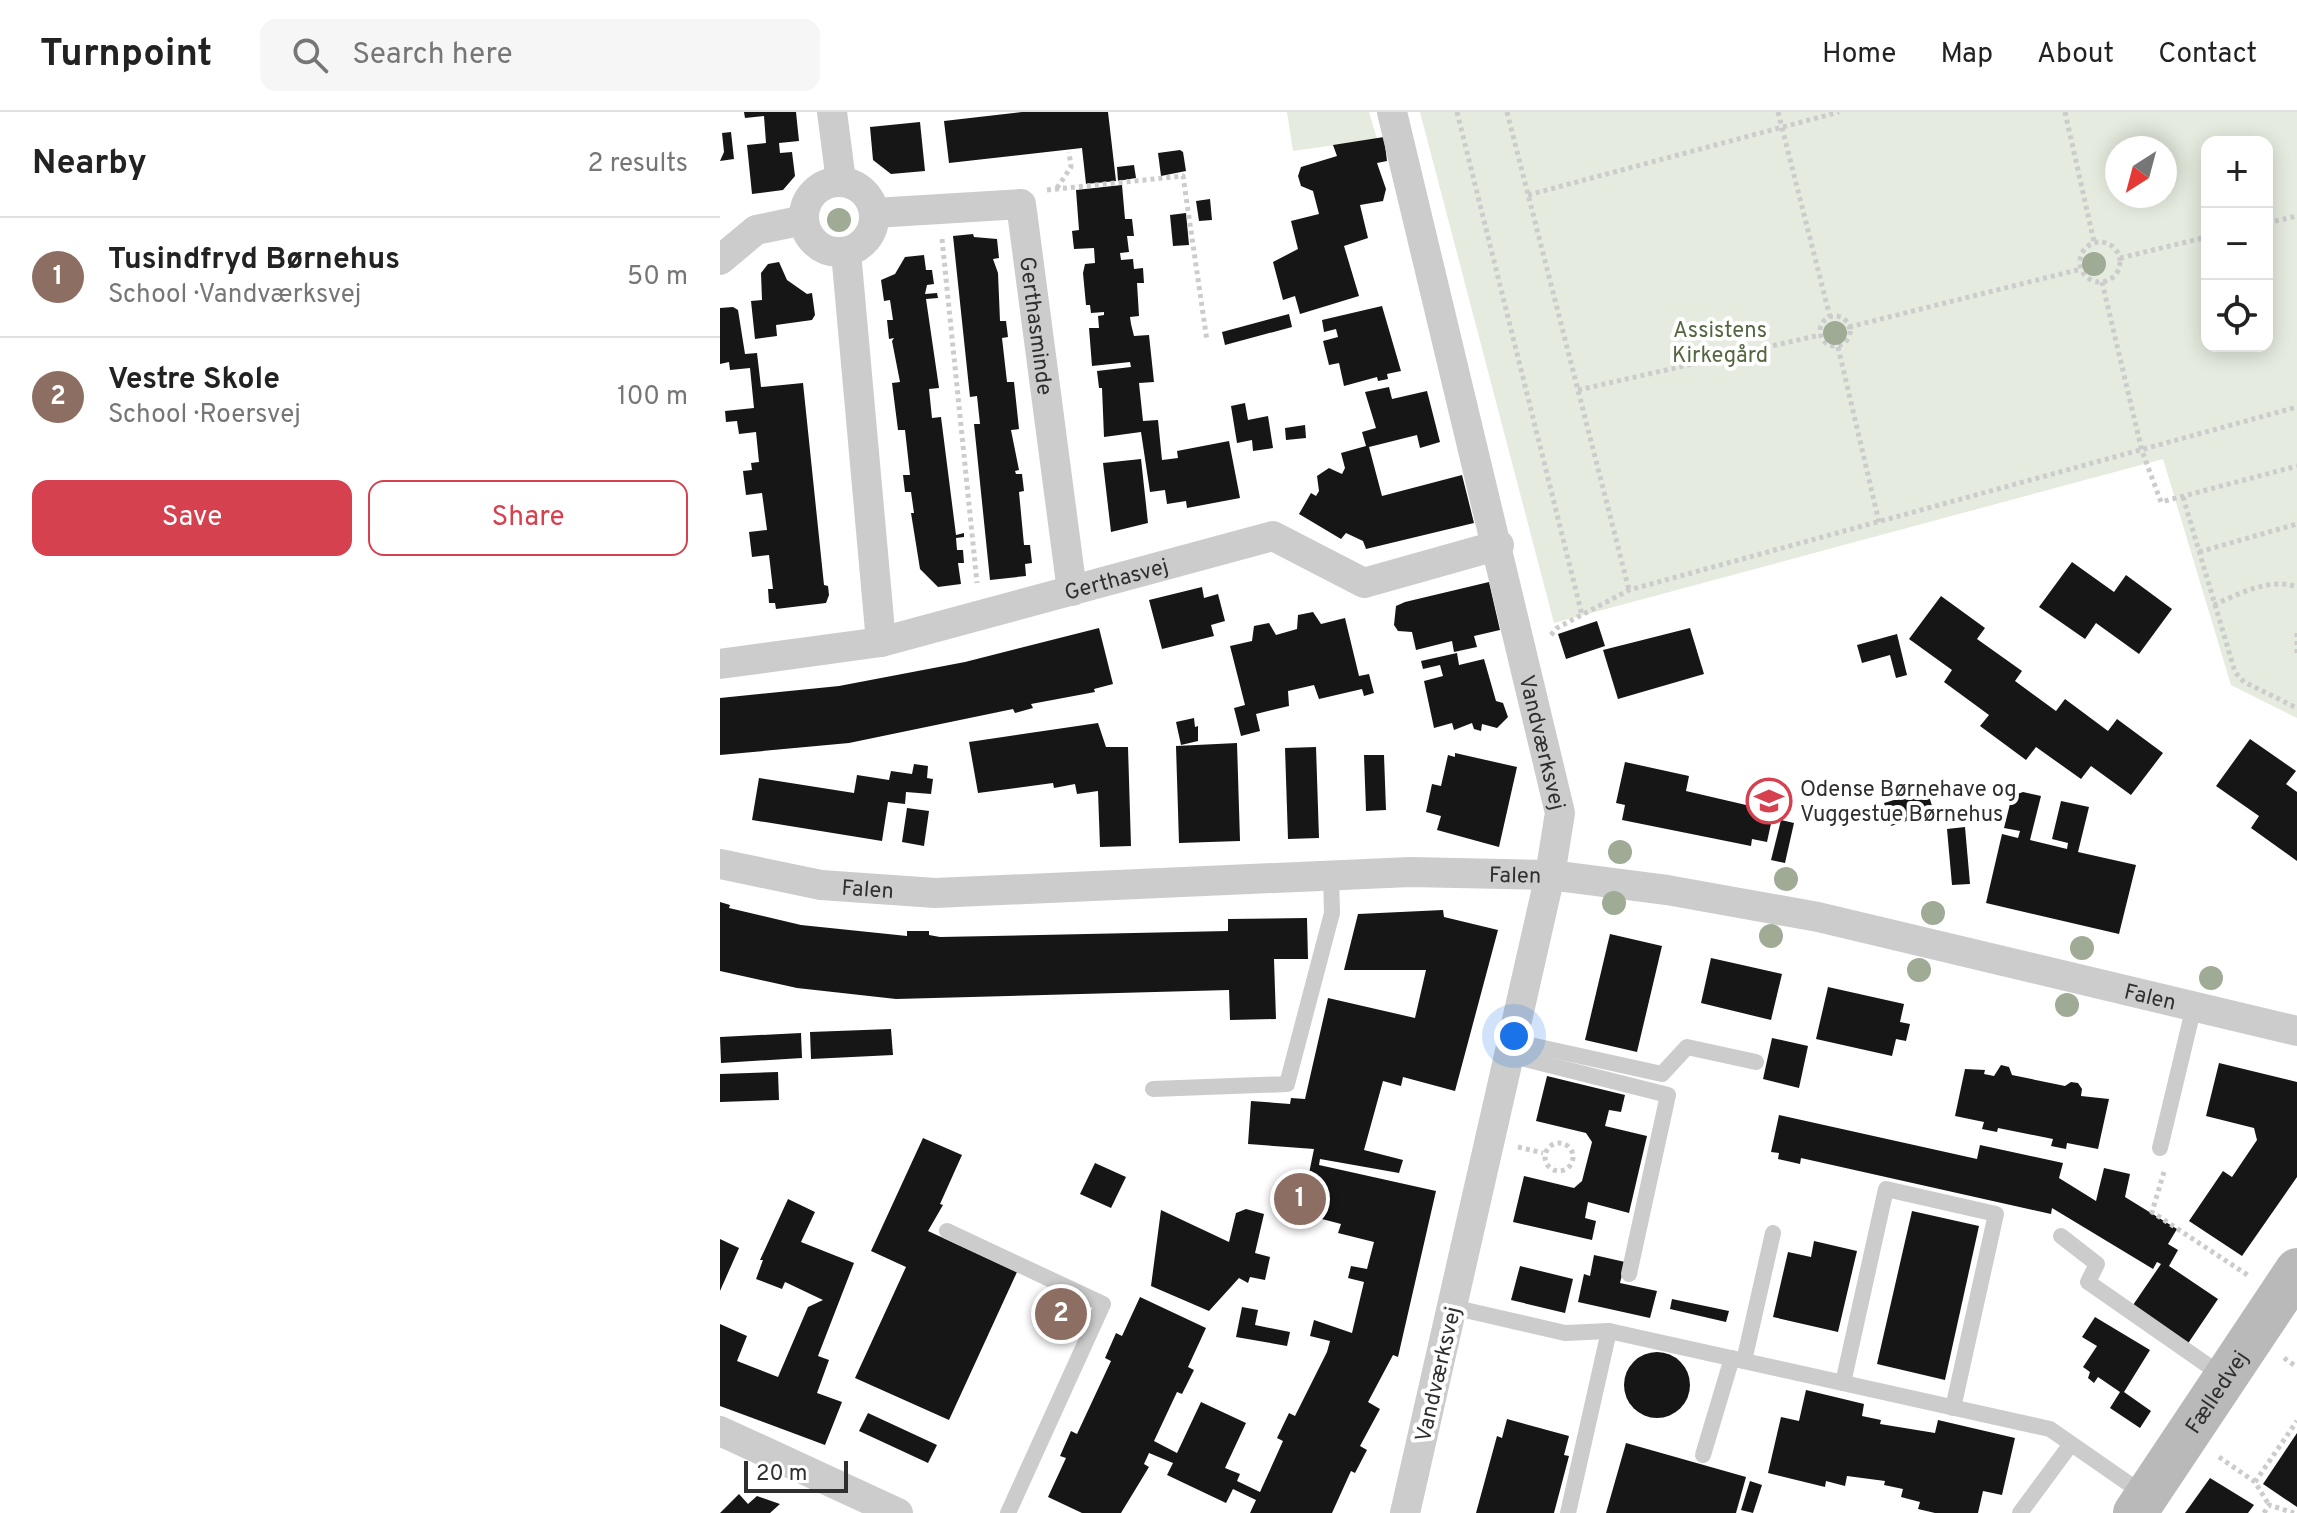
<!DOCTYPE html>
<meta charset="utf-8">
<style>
:root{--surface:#fff;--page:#f6f6f6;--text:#222;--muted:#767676;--line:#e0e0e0;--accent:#d6414f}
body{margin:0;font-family:Overpass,sans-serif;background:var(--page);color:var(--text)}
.controls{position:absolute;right:24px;top:24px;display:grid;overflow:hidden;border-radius:16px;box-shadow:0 4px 20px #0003}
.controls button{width:72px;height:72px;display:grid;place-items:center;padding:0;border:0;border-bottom:2px solid var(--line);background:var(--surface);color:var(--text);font:40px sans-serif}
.compass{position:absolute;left:1385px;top:24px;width:72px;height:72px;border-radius:50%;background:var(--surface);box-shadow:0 4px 20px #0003;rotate:216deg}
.scale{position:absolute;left:24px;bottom:20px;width:104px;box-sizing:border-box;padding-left:8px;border:4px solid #2f2f2f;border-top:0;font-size:22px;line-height:28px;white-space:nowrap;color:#2f2f2f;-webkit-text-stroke:6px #fff;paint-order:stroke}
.you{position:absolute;left:794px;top:924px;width:28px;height:28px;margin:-20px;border:6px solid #fff;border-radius:50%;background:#1a73e8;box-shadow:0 0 0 12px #1a73e833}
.badge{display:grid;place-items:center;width:52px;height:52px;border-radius:50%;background:var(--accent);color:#fff;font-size:26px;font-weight:700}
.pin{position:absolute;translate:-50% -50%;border:4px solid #fff;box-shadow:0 2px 8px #0006}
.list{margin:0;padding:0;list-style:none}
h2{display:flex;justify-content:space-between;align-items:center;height:104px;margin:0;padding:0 32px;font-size:34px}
h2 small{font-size:26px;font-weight:400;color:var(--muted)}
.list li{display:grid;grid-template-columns:52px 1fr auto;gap:24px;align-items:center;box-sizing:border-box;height:120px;padding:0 32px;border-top:2px solid var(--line)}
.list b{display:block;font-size:30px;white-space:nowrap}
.list p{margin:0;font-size:26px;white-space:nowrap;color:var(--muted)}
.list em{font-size:26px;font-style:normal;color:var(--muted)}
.actions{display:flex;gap:16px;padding:24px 32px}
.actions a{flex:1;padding:18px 0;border:2px solid var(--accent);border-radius:16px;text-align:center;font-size:28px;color:var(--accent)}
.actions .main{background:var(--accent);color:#fff}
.icon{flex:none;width:44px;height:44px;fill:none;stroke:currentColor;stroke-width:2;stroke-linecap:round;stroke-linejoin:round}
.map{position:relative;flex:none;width:1577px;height:1401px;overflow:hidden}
header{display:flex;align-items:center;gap:48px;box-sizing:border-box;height:112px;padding:0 40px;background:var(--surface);border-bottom:2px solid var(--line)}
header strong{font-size:38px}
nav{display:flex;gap:44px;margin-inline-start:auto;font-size:28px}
.search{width:560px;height:72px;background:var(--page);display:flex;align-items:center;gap:20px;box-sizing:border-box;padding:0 28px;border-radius:16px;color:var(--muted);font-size:30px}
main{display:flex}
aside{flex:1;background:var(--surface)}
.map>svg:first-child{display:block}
.green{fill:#e5ebde;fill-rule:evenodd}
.building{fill:#161616}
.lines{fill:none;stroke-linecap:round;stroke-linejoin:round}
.path{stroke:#ccc;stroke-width:5;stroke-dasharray:4 4;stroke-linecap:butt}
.lane{stroke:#ccc;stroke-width:16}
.street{stroke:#ccc;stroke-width:30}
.secondary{stroke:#b9b9b9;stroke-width:44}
.tree{fill:#a0ab96}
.labels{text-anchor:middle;stroke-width:8;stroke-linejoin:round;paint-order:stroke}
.street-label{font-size:22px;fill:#2f2f2f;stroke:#fff}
.park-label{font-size:22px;fill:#536740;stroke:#fff}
.poi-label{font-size:22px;fill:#2f2f2f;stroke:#fff;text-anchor:start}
</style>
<header>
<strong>Turnpoint</strong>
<div class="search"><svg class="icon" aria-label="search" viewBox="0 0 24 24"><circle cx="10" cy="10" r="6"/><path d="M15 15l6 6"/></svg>Search here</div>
<nav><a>Home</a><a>Map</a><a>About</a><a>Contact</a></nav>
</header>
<main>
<aside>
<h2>Nearby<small>2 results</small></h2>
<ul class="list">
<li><span class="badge" style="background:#8d6e63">1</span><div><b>Tusindfryd Børnehus</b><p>School · Vandværksvej</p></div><em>50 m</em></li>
<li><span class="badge" style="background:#8d6e63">2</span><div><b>Vestre Skole</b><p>School · Roersvej</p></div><em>100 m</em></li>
</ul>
<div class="actions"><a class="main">Save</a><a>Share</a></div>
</aside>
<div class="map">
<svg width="1577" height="1401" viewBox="0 0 1577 1401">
<rect width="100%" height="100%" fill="#fff"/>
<g class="green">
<polygon points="567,0 649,0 657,27 573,39"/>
<path d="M700 0H1577V606L1511 573 1443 347 834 511ZM1487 30H1547V234H1487ZM1397 36H1445V84H1397Z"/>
</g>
<g class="building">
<polygon points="24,0 76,0 79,29 59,31 60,41 72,40 75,64 63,78 32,82 27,33 46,31 44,4 25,6"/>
<polygon points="302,0 388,0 396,69 366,72 362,36 229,51 224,9"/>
<polygon points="200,10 205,59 171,62 153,48 150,15"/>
<polygon points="11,20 14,47 0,49 4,40 2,21"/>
<polygon points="664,25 667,49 657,51 666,77 663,89 640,93 648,126 624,134 639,184 580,202 575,184 563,188 553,150 578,137 571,109 599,102 593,79 581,74 578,64 581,55 617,44 613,33"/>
<polygon points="460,38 463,40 466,59 441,64 438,41"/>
<polygon points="414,53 416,66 398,69 397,55"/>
<polygon points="402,73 405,107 412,107 414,124 407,124 409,140 400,141 401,148 413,147 414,157 423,156 424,171 417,171 419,204 410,205 411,212 414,224 429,223 434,270 419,271 423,309 438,308 442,348 458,346 457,339 509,329 520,386 467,396 466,389 447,392 445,378 430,380 421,320 384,325 382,276 379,276 377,259 411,255 410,250 372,254 369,216 379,216 378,204 384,203 384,200 371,201 370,193 366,193 363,161 365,152 375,151 374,136 354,137 352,119 359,118 356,78"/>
<polygon points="490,87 492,108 479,109 476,89"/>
<polygon points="466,101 469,133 453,134 450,103"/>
<polygon points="253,122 254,125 277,127 279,146 273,147 278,161 280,209 286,209 288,225 282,226 287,270 294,270 299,317 291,318 299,358 295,359 296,362 302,362 304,379 299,380 304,433 310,433 312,451 305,452 306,464 270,468 254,312 260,312 257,284 250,285 233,124"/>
<polygon points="204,143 206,158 212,158 214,172 207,173 205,182 217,181 218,186 206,187 219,276 209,277 212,306 221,305 236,423 244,421 244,425 236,426 237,438 243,438 244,451 238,451 241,472 218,475 200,457 191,401 194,401 191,380 185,380 183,363 190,363 185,318 178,318 172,271 180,270 172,229 174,226 169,227 167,208 173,208 170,188 164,189 161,168 175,162 185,145"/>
<polygon points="59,150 67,168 87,182 92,181 95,203 92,208 56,213 57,224 35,227 31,189 42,188 41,161 48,152"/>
<polygon points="662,194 681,259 667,262 668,267 658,269 657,265 624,274 619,251 609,253 603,229 618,225 616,217 604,220 602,208"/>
<polygon points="13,195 18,198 25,242 37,241 41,275 83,271 104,473 108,474 109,483 106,491 56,497 55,491 49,491 48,477 53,477 49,443 32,445 29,420 47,418 42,381 26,383 23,359 32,358 31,351 39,350 36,320 19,322 17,309 6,310 5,299 34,296 30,256 10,258 9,250 0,252 0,196"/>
<polygon points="569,202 572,215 505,233 502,220"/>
<polygon points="669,275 672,287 707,279 720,330 700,336 697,323 649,335 662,384 742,363 754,411 646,437 643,429 626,421 621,427 579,402 591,381 596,384 599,379 597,364 609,356 622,362 625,356 621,341 646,334 642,320 656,316 645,280"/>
<polygon points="525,291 528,308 548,304 553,336 533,339 532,328 517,331 511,294"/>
<polygon points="585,313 586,326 566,328 565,316"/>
<polygon points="421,347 428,411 391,420 383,351"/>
<polygon points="1352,450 1394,480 1406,463 1452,497 1419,542 1376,511 1365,527 1319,495"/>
<polygon points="769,470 780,518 754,524 757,535 734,540 732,529 696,538 692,520 678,519 674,513 676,494 685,490"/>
<polygon points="482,475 484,486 498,482 505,509 491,513 494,524 442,537 429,488"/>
<polygon points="1221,484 1265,516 1257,527 1302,559 1295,569 1336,599 1345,587 1388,619 1397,607 1443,641 1411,683 1371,654 1361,667 1316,635 1306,648 1260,614 1269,603 1224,570 1232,558 1189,527"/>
<polygon points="593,500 601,512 625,506 639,564 649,562 654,581 644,584 642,577 599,587 594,573 568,579 569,594 536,602 540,619 521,624 514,596 525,593 510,534 532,529 534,514 549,511 556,523 577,517 578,503"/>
<polygon points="877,509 885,534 846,547 838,522"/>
<polygon points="379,516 393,572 374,577 375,580 311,592 313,596 295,601 293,597 129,631 0,643 0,586 119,574 245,550"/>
<polygon points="970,516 984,562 898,587 883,538"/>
<polygon points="1177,522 1187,563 1176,566 1170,543 1142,551 1137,533"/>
<polygon points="737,541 739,553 764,547 776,589 783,591 788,605 777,616 762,612 761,619 754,617 752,611 734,618 732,611 714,616 704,569 723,564 720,553 703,557 701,549"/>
<polygon points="474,606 475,615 478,614 478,629 461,633 456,610"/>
<polygon points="378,611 386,635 408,635 411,734 380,735 378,679 357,682 355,672 334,676 333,671 258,681 249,630"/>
<polygon points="1530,627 1576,659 1566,672 1577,680 1577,749 1531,716 1539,704 1496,674"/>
<polygon points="517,631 520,729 459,731 456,634"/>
<polygon points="596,635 599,726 568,727 565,636"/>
<polygon points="735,641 797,655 779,735 717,718 721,704 706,700 712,672 721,674 728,643 735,645"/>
<polygon points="644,643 664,643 666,698 646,699"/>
<polygon points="905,650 969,664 966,679 1039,696 1037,704 1052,707 1047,730 1032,727 1031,734 902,708 905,693 896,691"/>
<polygon points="194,652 208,654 207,666 213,667 211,682 186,680 185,692 168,690 162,729 32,708 39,666 134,681 137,663 169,668 171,659 192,662"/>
<polygon points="1207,678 1214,700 1171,714 1164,691"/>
<polygon points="1303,680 1321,684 1310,728 1347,737 1348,731 1332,727 1341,689 1369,695 1358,740 1416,753 1399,822 1266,791 1282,722 1298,726 1300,719 1284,716 1292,684"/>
<polygon points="187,696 209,699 204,734 182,730"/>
<polygon points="1061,708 1074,711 1065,751 1051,748"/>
<polygon points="1245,715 1250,772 1232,773 1227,717"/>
<polygon points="0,790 10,793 9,796 81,813 187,824 187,819 209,819 209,823 220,825 508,819 508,807 587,806 588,847 554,847 556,907 510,908 509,878 176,887 77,876 0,859"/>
<polygon points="723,798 724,805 778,818 735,979 683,965 681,974 663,969 644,1038 683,1048 679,1061 600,1047 599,1053 716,1079 678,1245 673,1243 648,1290 660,1297 640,1334 647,1338 635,1361 631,1359 612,1401 530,1401 536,1388 513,1377 506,1391 447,1363 453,1351 429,1341 424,1352 429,1355 401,1401 362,1401 328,1385 346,1346 340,1344 351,1319 357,1322 391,1249 385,1246 396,1221 402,1224 420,1185 486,1216 468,1255 474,1258 462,1282 457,1280 434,1329 457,1341 481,1290 526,1311 505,1356 520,1362 517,1369 540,1380 563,1329 557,1326 569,1301 575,1304 607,1240 610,1229 590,1224 594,1208 632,1221 644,1170 628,1166 631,1154 647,1157 654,1130 618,1121 621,1112 602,1107 606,1090 590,1086 592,1078 586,1076 594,1037 528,1032 531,989 570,992 571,986 585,987 608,886 695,906 706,858 624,858 638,802"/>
<polygon points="890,822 942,834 917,940 865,928"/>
<polygon points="991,846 1062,862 1051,908 981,891"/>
<polygon points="1108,875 1184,892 1180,910 1190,912 1186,929 1176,927 1172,944 1096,927"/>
<polygon points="171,917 173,943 91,947 90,920"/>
<polygon points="81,921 82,946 1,951 0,925"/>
<polygon points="1052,926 1088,934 1079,976 1043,967"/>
<polygon points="1499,951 1577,970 1577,1065 1522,1144 1469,1109 1503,1059 1512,1065 1537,1028 1534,1016 1486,1004"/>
<polygon points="1281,953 1289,955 1292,963 1345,974 1351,970 1358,971 1362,977 1361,984 1389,987 1378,1037 1347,1031 1346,1037 1331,1034 1333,1027 1278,1016 1277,1020 1262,1017 1264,1010 1235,1004 1245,957 1265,958 1264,962 1274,964"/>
<polygon points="58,960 59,988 0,990 0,962"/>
<polygon points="827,964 905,983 901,1000 889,998 885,1014 927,1024 909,1101 868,1090 865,1106 876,1109 872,1128 793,1110 804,1064 854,1076 862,1069 872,1030 866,1021 816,1009"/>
<polygon points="1059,1003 1257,1047 1260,1033 1343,1051 1339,1066 1376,1089 1384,1056 1410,1062 1405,1085 1457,1117 1448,1132 1458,1138 1449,1154 1498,1187 1467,1233 1411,1196 1441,1152 1437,1150 1433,1157 1332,1096 1331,1102 1081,1046 1080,1052 1058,1047 1059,1041 1051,1040"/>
<polygon points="203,1026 242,1043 220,1092 223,1093 208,1119 297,1160 229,1308 135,1266 186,1155 151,1139"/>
<polygon points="375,1051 406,1065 391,1096 360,1082"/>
<polygon points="68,1087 95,1100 81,1130 134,1151 98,1244 109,1248 97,1281 122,1290 105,1333 0,1294 0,1212 27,1224 17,1249 58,1265 88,1195 103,1188 65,1170 62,1177 36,1167 43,1148 40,1148"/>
<polygon points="526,1097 544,1102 535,1141 550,1145 545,1168 530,1165 528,1171 519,1166 489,1199 431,1174 441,1098 509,1130 516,1101"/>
<polygon points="1192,1099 1259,1114 1225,1268 1157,1252"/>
<polygon points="0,1127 19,1136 0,1179"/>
<polygon points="1094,1129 1137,1139 1118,1220 1053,1205 1068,1140 1091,1145"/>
<polygon points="874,1143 905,1150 900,1171 937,1179 930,1206 858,1190 864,1162 870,1164"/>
<polygon points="800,1154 853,1167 845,1201 791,1188"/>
<polygon points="952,1187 1009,1199 1006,1210 950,1197"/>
<polygon points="522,1195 538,1198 535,1213 570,1220 567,1234 516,1225"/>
<polygon points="1375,1205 1430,1238 1404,1280 1431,1299 1420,1316 1390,1296 1400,1280 1378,1265 1374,1271 1368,1266 1370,1260 1363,1255 1377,1234 1362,1225"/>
<circle cx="937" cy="1273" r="33"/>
<polygon points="1086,1278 1144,1292 1142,1304 1161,1308 1160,1312 1215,1321 1218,1308 1295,1326 1282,1383 1263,1379 1258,1401 1215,1401 1198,1397 1200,1390 1181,1385 1183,1377 1164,1373 1165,1369 1127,1364 1125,1374 1106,1369 1105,1375 1048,1361 1061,1305 1079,1309"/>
<polygon points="148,1301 217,1333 208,1351 139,1319"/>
<polygon points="787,1307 849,1324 844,1343 849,1344 834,1401 756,1401 777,1324 782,1326"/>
<polygon points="1577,1321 1577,1395 1543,1372"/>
<polygon points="906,1331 1026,1365 1016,1401 886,1401"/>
<polygon points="1490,1366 1534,1393 1528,1401 1465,1401"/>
<polygon points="1030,1369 1042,1373 1033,1401 1021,1398"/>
<polygon points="19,1382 28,1392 37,1384 60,1392 50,1401 0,1401"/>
</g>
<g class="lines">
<g class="path">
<polyline points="737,0 862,503"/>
<polyline points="787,0 909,478"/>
<polyline points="1058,0 1110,205"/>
<polyline points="1345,0 1374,130"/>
<polyline points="337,76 351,55 349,40"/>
<polyline points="327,78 463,64 487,229"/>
<polyline points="808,83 1119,0"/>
<polyline points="1547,111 1577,104"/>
<polyline points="222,127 257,471"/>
<circle cx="1380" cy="150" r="20"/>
<polyline points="1400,146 1487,125"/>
<polyline points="1382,170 1422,339 1441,390 1577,354"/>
<circle cx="1115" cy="219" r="15"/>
<polyline points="1129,215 1361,157"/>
<polyline points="1118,235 1159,410"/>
<polyline points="858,278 1100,223"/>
<polyline points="1463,385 1515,560 1524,570 1577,596"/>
<polyline points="1479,440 1577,412"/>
<path d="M1494 493C1518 482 1551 465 1577 475"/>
<polyline points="1577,521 1577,544"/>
<polyline points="831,523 837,516 909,478 1577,295"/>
<circle cx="839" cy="1045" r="14"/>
<polyline points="798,1035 823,1041"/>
<polyline points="1444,1060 1432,1100 1529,1164"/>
<polyline points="1564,1246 1577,1255"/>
<polyline points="1499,1345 1535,1370 1549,1393"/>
<polyline points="1535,1370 1577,1309"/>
<polyline points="1544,1401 1549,1393 1574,1401"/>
</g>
<g class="lane">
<polyline points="792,929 942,962 967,935 1036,950"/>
<polyline points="789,943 948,983 909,1162"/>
<polyline points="433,977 567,972 612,801 611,764"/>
<polyline points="1440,1036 1474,894"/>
<polyline points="227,1119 383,1192 288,1401"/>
<polyline points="1341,1124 1377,1152 1368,1170 1503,1264"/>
<polyline points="732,1195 845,1221 889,1219 1330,1317 1425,1383"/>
<polyline points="1024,1249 1053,1121"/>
<polyline points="1123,1271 1166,1077 1276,1102 1233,1296"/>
<polyline points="983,1343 1012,1246"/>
<polyline points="848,1401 889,1219"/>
<polyline points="1300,1401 1351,1332"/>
</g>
<g class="street">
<polyline points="112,0 121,69"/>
<path id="s1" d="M672 0 840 701 830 763 685 1401"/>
<circle cx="119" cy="105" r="35"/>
<path id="s2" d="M154 101 301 92 352 479"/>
<polyline points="126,140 161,530"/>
<polyline points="0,148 36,118 84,108"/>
<path id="s3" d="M0 552 161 530 553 424 644 471 779 433"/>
<path id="s4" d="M0 752 101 773 215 781 690 760 830 763 947 778 1098 805 1577 919"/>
<polyline points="0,1319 178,1401"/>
</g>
<path class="secondary" id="s5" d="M1415 1401 1577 1158"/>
</g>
<g class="tree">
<circle cx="119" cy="108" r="12"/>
<circle cx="1374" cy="152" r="12"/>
<circle cx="1115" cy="221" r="12"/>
<circle cx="900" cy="740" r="12"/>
<circle cx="1066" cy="767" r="12"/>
<circle cx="894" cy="791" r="12"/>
<circle cx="1213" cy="801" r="12"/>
<circle cx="1051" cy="824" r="12"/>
<circle cx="1362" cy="836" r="12"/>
<circle cx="1199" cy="858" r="12"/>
<circle cx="1491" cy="866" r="12"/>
<circle cx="1347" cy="893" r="12"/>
</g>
<defs>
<g id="school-ring" transform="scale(2.3)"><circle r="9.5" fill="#fff" stroke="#d6414f" stroke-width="1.5"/><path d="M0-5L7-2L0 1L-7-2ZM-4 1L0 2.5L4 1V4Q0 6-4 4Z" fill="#d6414f"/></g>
</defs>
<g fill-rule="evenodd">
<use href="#school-ring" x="1049" y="689"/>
</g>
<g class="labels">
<g class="street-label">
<text dy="8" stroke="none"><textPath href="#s2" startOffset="270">Gerthasminde</textPath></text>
<text dy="8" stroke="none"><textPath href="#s3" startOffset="406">Gerthasvej</textPath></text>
<text dy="8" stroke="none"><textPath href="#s1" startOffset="648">Vandværksvej</textPath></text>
<text dy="8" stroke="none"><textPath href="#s4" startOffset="798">Falen</textPath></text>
<text dy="8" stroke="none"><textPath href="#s4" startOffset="150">Falen</textPath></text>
<text dy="8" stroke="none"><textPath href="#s4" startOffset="1446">Falen</textPath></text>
<text transform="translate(717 1262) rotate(-77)" y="8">Vandværksvej</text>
<text dy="8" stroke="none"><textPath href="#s5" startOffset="146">Fælledvej</textPath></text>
</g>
<g class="park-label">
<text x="1000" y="225">Assistens<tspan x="1000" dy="25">Kirkegård</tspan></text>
</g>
<g class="poi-label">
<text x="1080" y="684">Odense Børnehave og<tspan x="1080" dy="25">Vuggestue Børnehus</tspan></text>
</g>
</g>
</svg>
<div class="controls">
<button>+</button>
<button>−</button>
<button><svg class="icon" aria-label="locate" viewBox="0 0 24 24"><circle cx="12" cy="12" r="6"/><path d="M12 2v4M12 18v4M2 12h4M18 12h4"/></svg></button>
</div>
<svg class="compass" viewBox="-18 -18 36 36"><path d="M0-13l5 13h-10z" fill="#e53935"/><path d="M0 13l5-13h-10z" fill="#767676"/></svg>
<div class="scale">20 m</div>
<div class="you"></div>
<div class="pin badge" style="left:580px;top:1087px;background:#8d6e63">1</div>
<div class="pin badge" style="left:341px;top:1202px;background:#8d6e63">2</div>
</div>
</main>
